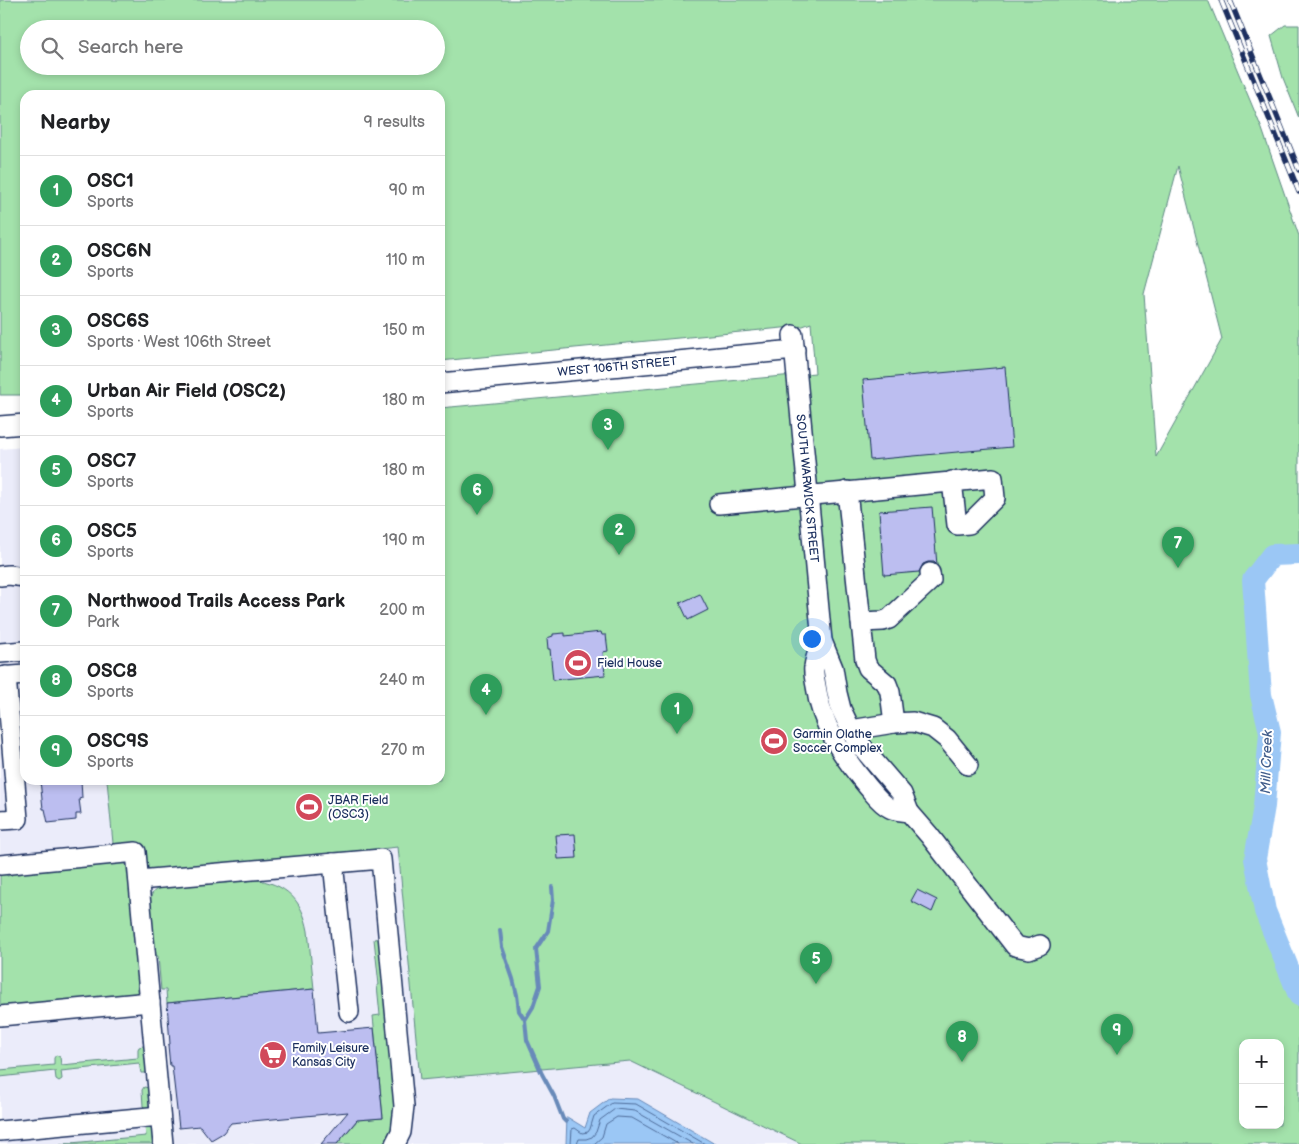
<!DOCTYPE html>
<meta charset="utf-8">
<style>
:root{--surface:#fff;--page:#f6f6f6;--text:#202124;--muted:#757577;--line:#e0e0e0;--accent:#111827}
body{margin:0;font-family:"Balsamiq Sans",sans-serif;background:var(--page);color:var(--text)}
.controls{position:absolute;right:15px;bottom:15px;display:grid;overflow:hidden;border-radius:10px;box-shadow:0 2px 8px #0003}
.controls button{width:45px;height:45px;display:grid;place-items:center;padding:0;border:0;border-bottom:1px solid var(--line);background:var(--surface);color:var(--text);font:25px sans-serif}
.you{position:absolute;left:811px;top:638px;width:18px;height:18px;margin:-12px;border:4px solid #fff;border-radius:50%;background:#1a73e8;box-shadow:0 0 0 8px #1a73e833}
.badge{display:grid;place-items:center;width:32px;height:32px;border-radius:50%;background:var(--accent);color:#fff;font-size:16px;font-weight:700}
.pin{position:absolute;translate:-50% -41px;filter:drop-shadow(0 1px 2px #0008)}
.pin::after{content:'';position:absolute;top:26px;width:18px;height:15px;background:inherit;clip-path:polygon(0 0,100% 0,50% 100%)}
.list{margin:0;padding:0;list-style:none}
h2{display:flex;justify-content:space-between;align-items:center;height:65px;margin:0;padding:0 20px;font-size:21px}
h2 small{font-size:16px;font-weight:400;color:var(--muted)}
.list li{display:grid;grid-template-columns:32px 1fr auto;gap:15px;align-items:center;box-sizing:border-box;height:70px;padding:0 20px;border-top:1px solid var(--line)}
.list b{display:block;font-size:19px;white-space:nowrap}
.list p{margin:0;font-size:16px;white-space:nowrap;color:var(--muted)}
.list em{font-size:16px;font-style:normal;color:var(--muted)}
.icon{flex:none;width:28px;height:28px;fill:none;stroke:currentColor;stroke-width:2;stroke-linecap:round;stroke-linejoin:round}
.map{position:relative;flex:none;width:1299px;height:1144px;overflow:hidden}
.search{position:absolute;background:var(--surface);box-shadow:0 2px 8px #0003;left:20px;top:20px;width:425px;height:55px;display:flex;align-items:center;gap:12px;box-sizing:border-box;padding:0 18px;border-radius:28px;color:var(--muted);font-size:19px}
.panel{position:absolute;background:var(--surface);box-shadow:0 2px 8px #0003;left:20px;top:90px;width:425px;height:695px;border-radius:15px}
.map>svg:first-child{display:block}
.built{fill:#ebecfa}
.green{fill:#a3e2ab;stroke:#5f8884;fill-rule:evenodd}
.water{fill:#9bc7f5;stroke:#688ab9}
.lines{fill:none;stroke-linecap:round;stroke-linejoin:round}
.shore{stroke:#4e6c9a;stroke-width:1}
.stream{stroke:#688ab9;stroke-width:4}
.river{stroke:#9bc7f5;stroke-width:22}
.building{fill:#bcbef0;stroke:#1b2f5e}
.minor-casing{stroke:#1b2f5e;stroke-width:22}
.minor{stroke:#fff;stroke-width:19}
.rail-casing{stroke:#1b2f5e;stroke-width:5.5}
.rail{stroke:#fff;stroke-width:4;stroke-dasharray:11;stroke-linecap:butt}
.labels{text-anchor:middle;stroke-width:4;stroke-linejoin:round;paint-order:stroke}
.street-label{font-size:12px;fill:#1b2f5e;stroke:#fff}
.poi-label{font-size:12px;fill:#1b2f5e;stroke:#fff;text-anchor:start}
.water-label{font-size:14px;font-style:italic;fill:#415d8b;stroke:#fff}
</style>
<div class="map">
<svg width="1299" height="1144" viewBox="0 0 1299 1144">
<rect width="100%" height="100%" fill="#fff"/>
<filter id="ink" filterUnits="userSpaceOnUse"><feTurbulence type="fractalNoise" baseFrequency=".02" numOctaves="2"/><feDisplacementMap in="SourceGraphic" scale="10" xChannelSelector="R" yChannelSelector="G"/><feConvolveMatrix kernelMatrix="1 2 1 2 8 2 1 2 1" color-interpolation-filters="sRGB"/></filter>
<g filter="url(#ink)">
<polygon class="built" points="25,447 25,780 107,780 114,854 136,852 139,874 398,847 420,1079 630,1061 802,1144 0,1144 0,449"/>
<g class="green">
<path d="M0 0H1208L1262 129 1299 236V554L1272 555 1253 580 1261 695 1270 732 1264 806 1255 859 1265 911 1299 995V1144H802L630 1061 420 1080 398 847 138 874 136 852 114 854 107 780H440V408L815 373 811 323 803 326 440 361V95H25V395H0ZM29 29H436V66H29ZM1178 166 1222 339 1156 457 1144 294ZM1243 1043H1280V1125H1243Z"/>
<polygon points="1285,25 1299,25 1299,118 1283,78 1271,36"/>
<polygon points="122,862 128,867 129,871 140,995 0,1008 0,873 7,873 7,876 12,875 11,872"/>
<path d="M253 879C286 884 302 899 308 931L314 989 167 1003 166 990H161L158 956H155L150 901C151 892 156 888 164 887Z"/>
<polygon points="382,938 396,1103 394,1125 386,1144 337,1144 356,1122 355,1120 383,1118 373,1016 380,1015 377,985 379,985 374,939"/>
<polygon points="143,1046 145,1047 148,1073 141,1073 139,1063 61,1071 62,1079 59,1081 56,1079 55,1071 0,1077 0,1070 54,1065 54,1058 56,1055 60,1057 61,1065 138,1058 138,1049 139,1047"/>
<polygon points="144,1087 149,1088 152,1106 150,1108 146,1109 143,1106 142,1090"/>
<polygon points="151,1125 154,1127 155,1144 60,1144 146,1136 145,1127"/>
</g>
<polygon class="water" points="610,1098 638,1099 715,1144 566,1144 567,1117 585,1128 590,1113"/>
<g class="lines">
<g class="shore">
<polyline points="571,1144 572,1129 575,1128 582,1133 588,1132 590,1129 594,1116 612,1103 636,1104 705,1144"/>
<polyline points="577,1144 579,1139 586,1139 592,1137 596,1132 600,1120 615,1109 635,1111 693,1144"/>
<polyline points="594,1144 602,1137 606,1124 617,1117 632,1118 678,1144"/>
</g>
<g class="stream">
<polyline points="500,930 502,947 513,979 517,995 519,1011 525,1020 527,1040 542,1074 554,1096 563,1119 566,1122"/>
<polyline points="525,1020 533,1007 540,986 536,949 548,931 553,900 552,887"/>
</g>
<polyline class="river" points="1299,554 1272,555 1253,580 1261,695 1270,732 1264,806 1255,859 1265,911 1299,995"/>
</g>
<g class="building">
<polygon points="1005,367 1012,447 870,460 863,380"/>
<polygon points="932,507 937,565 934,562 928,562 923,564 919,572 884,575 879,511"/>
<polygon points="700,594 708,610 688,620 680,603"/>
<polygon points="601,632 602,635 606,635 608,651 603,652 605,675 553,680 550,649 548,649 547,638 553,636 553,634 565,633 565,636"/>
<polygon points="40,780 81,780 82,798 79,799 81,814 76,814 76,820 48,823 45,809 43,809"/>
<polygon points="575,834 577,858 558,859 556,835"/>
<polygon points="917,890 937,900 932,912 911,901"/>
<polygon points="314,989 318,1033 374,1028 383,1118 357,1120 337,1144 321,1144 348,1112 231,1123 223,1133 211,1140 200,1126 179,1128 172,1066 170,1066 168,1045 170,1044 167,1003"/>
</g>
<g class="lines">
<g class="minor-casing">
<g id="minor">
<path id="s1" d="M793 335 822 641 833 668 837 693 841 709 851 730 858 741 866 752 902 794 909 812 929 835 1015 946 1029 949 1040 945"/>
<path id="s2" d="M440 383 795 350"/>
<polyline points="0,426 25,424"/>
<polyline points="847,491 865,660 868,668 887,684 890,692 894,723"/>
<polyline points="719,504 993,478 995,498 969,524 957,525 952,481"/>
<polyline points="0,576 9,575 25,577"/>
<polyline points="861,622 883,621 889,619 931,580 930,573"/>
<path d="M822 641C819 649 815 658 814 667 813 673 815 680 816 686 821 725 843 757 868 787 874 794 881 804 890 808 895 811 903 811 909 812"/>
<polyline points="0,653 25,651"/>
<polyline points="0,677 25,675"/>
<polyline points="851,730 894,723 913,722 933,728 947,739 968,765"/>
<polyline points="0,820 18,819 6,676"/>
<polyline points="333,863 349,1012"/>
<polyline points="0,865 136,852 163,1144"/>
<polyline points="139,880 381,859 404,1106 401,1132 395,1144"/>
<polyline points="0,1016 150,1002"/>
<polyline points="0,1131 160,1116"/>
</g>
</g>
<use href="#minor" class="minor"/>
<g class="rail-casing">
<g id="rail">
<polyline points="1221,0 1299,192"/>
<polyline points="1230,0 1299,170"/>
</g>
</g>
<use href="#rail" class="rail"/>
</g>
</g>
<defs>
<g id="stadium-disc" transform="scale(1.4375)"><circle r="9.5" fill="#d1495b" stroke="#fff"/><path d="M0-5a6.5 5 0 1 0 0 10a6.5 5 0 1 0 0-10ZM-3.5-1.8h7v3.6h-7Z" fill="#fff"/></g>
<g id="supermarket-disc" transform="scale(1.4375)"><circle r="9.5" fill="#d1495b" stroke="#fff"/><path d="M-6-5.5h2.5l.6 2H6L4.5 2H-2.5L-4.4-4H-6ZM-1.5 3.2a1.3 1.3 0 1 0 .1 0ZM3 3.2a1.3 1.3 0 1 0 .1 0Z" fill="#fff"/></g>
</defs>
<g fill-rule="evenodd">
<use href="#stadium-disc" x="578" y="663"/>
<use href="#stadium-disc" x="774" y="741"/>
<use href="#stadium-disc" x="309" y="807"/>
<use href="#supermarket-disc" x="273" y="1055"/>
</g>
<g class="labels">
<g class="street-label">
<text dy="4" stroke="none"><textPath href="#s2" startOffset="178">WEST 106TH STREET</textPath></text>
<text dy="4" stroke="none"><textPath href="#s1" startOffset="154">SOUTH WARWICK STREET</textPath></text>
</g>
<g class="poi-label">
<text x="597" y="667">Field House</text>
<text x="793" y="738">Garmin Olathe<tspan x="793" dy="14">Soccer Complex</tspan></text>
<text x="328" y="804">JBAR Field<tspan x="328" dy="14">(OSC3)</tspan></text>
<text x="292" y="1052">Family Leisure<tspan x="292" dy="14">Kansas City</tspan></text>
</g>
<g class="water-label">
<text transform="translate(1266 762) rotate(-88)" y="5">Mill Creek</text>
</g>
</g>
</svg>
<div class="controls">
<button>+</button>
<button>−</button>
</div>
<div class="you"></div>
<div class="pin badge" style="left:677px;top:734px;background:#2e9e5b">1</div>
<div class="pin badge" style="left:619px;top:555px;background:#2e9e5b">2</div>
<div class="pin badge" style="left:608px;top:450px;background:#2e9e5b">3</div>
<div class="pin badge" style="left:486px;top:715px;background:#2e9e5b">4</div>
<div class="pin badge" style="left:816px;top:984px;background:#2e9e5b">5</div>
<div class="pin badge" style="left:477px;top:515px;background:#2e9e5b">6</div>
<div class="pin badge" style="left:1178px;top:568px;background:#2e9e5b">7</div>
<div class="pin badge" style="left:962px;top:1062px;background:#2e9e5b">8</div>
<div class="pin badge" style="left:1117px;top:1055px;background:#2e9e5b">9</div>
<div class="search"><svg class="icon" aria-label="search" viewBox="0 0 24 24"><circle cx="10" cy="10" r="6"/><path d="M15 15l6 6"/></svg>Search here</div>
<section class="panel">
<h2>Nearby<small>9 results</small></h2>
<ul class="list">
<li><span class="badge" style="background:#2e9e5b">1</span><div><b>OSC1</b><p>Sports</p></div><em>90 m</em></li>
<li><span class="badge" style="background:#2e9e5b">2</span><div><b>OSC6N</b><p>Sports</p></div><em>110 m</em></li>
<li><span class="badge" style="background:#2e9e5b">3</span><div><b>OSC6S</b><p>Sports · West 106th Street</p></div><em>150 m</em></li>
<li><span class="badge" style="background:#2e9e5b">4</span><div><b>Urban Air Field (OSC2)</b><p>Sports</p></div><em>180 m</em></li>
<li><span class="badge" style="background:#2e9e5b">5</span><div><b>OSC7</b><p>Sports</p></div><em>180 m</em></li>
<li><span class="badge" style="background:#2e9e5b">6</span><div><b>OSC5</b><p>Sports</p></div><em>190 m</em></li>
<li><span class="badge" style="background:#2e9e5b">7</span><div><b>Northwood Trails Access Park</b><p>Park</p></div><em>200 m</em></li>
<li><span class="badge" style="background:#2e9e5b">8</span><div><b>OSC8</b><p>Sports</p></div><em>240 m</em></li>
<li><span class="badge" style="background:#2e9e5b">9</span><div><b>OSC9S</b><p>Sports</p></div><em>270 m</em></li>
</ul>
</section>
</div>
